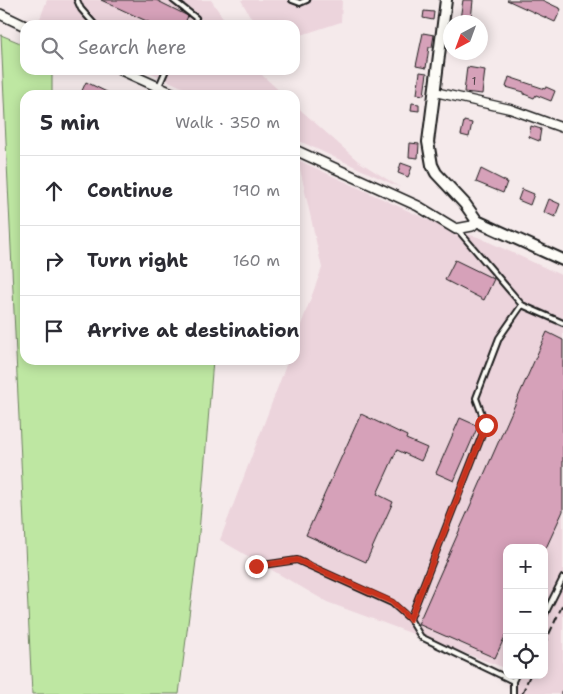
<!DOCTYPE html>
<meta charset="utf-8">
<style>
:root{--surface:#fff;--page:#f2f2f3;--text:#2b2b33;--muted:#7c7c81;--line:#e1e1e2}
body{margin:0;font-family:"Shantell Sans",sans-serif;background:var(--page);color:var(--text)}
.controls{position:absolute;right:15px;bottom:15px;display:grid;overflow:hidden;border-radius:10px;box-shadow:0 2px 12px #0003}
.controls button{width:45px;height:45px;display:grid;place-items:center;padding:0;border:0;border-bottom:1px solid var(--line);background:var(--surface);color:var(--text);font:25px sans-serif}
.compass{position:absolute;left:443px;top:15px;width:45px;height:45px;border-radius:50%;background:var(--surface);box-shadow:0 2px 12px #0003;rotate:221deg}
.stop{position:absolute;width:15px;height:15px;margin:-11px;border:4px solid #c8321e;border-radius:50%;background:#fff}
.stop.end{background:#c8321e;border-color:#fff;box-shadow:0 1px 5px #0008}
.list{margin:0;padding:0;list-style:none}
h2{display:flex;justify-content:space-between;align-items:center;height:65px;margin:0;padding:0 20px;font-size:21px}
h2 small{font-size:16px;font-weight:400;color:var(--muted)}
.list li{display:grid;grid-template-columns:32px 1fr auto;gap:15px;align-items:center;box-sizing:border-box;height:70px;padding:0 20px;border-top:1px solid var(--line)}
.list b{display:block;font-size:19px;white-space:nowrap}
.list em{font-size:16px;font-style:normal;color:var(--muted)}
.icon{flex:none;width:28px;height:28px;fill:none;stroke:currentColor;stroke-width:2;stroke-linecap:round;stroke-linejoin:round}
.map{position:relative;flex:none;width:563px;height:694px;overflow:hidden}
.search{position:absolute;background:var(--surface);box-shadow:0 2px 12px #0003;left:20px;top:20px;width:280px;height:55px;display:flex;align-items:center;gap:12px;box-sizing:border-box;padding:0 18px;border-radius:15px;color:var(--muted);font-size:19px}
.panel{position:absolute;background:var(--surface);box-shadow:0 2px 12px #0003;left:20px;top:90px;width:280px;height:275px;border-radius:15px}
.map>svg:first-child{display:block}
.built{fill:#ecd4dc;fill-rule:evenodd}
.green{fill:#bee7a2;stroke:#6d825f}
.building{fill:#d6a1b9;stroke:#1c1c1c}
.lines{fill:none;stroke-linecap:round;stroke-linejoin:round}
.service-casing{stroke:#1c1c1c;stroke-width:8}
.minor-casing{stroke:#1c1c1c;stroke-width:11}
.tertiary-casing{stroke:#1c1c1c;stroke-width:12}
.secondary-casing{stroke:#1c1c1c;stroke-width:14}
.service{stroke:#fdfcf7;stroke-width:4}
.minor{stroke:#fdfcf7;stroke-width:8}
.tertiary{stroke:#fdfcf7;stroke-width:9}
.secondary{stroke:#fdfcf7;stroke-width:10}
.rail{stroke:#1c1c1c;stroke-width:2;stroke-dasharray:8 4;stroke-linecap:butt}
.route{stroke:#c8321e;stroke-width:6}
.labels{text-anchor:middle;stroke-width:4.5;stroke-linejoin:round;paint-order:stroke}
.number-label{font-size:11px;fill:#4a3d43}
</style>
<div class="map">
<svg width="563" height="694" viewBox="0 0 563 694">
<rect width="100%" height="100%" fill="#f5eaeb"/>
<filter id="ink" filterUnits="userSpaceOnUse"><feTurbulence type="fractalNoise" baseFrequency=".02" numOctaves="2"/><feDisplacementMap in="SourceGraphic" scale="10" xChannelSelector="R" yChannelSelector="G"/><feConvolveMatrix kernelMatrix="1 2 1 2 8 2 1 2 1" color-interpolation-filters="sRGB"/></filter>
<g filter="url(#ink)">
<g class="built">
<polygon points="47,0 211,0 228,25 47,25 39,21"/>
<polygon points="241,0 342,0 341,22 295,37 295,25 255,25"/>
<polygon points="145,70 258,70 262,75 284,95 199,95"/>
<polygon points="295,105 358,161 401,188 295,139"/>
<path d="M298 160 450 230 478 237 563 276V694H510L505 668 327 602 220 540 288 360H295V341L322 268ZM507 548H544V675H507Z"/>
</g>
<polygon class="green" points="1,35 25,45 25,70 52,70 52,95 25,95 25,360 213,360 198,545 179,694 32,694"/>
<g class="building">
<polygon points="101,0 156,0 188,16 184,25 155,25"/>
<polygon points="463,0 473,0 471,20 460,19"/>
<polygon points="507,0 542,0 561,9 555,22"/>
<polygon points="424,11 434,12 433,20 423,18"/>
<polygon points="423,33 434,35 432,47 429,47 426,68 416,66"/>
<polygon points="467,67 485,70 482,94 464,92"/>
<polygon points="420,72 427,73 424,95 417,94"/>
<polygon points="509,77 545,89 546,87 555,91 551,101 536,95 534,98 524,94 524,92 506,87"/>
<polygon points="86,82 113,95 80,95"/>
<polygon points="412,103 419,104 419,111 411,110"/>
<polygon points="464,121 472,123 469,137 461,135"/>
<polygon points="531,126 541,129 539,141 529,137"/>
<polygon points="410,143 419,144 418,158 409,157"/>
<polygon points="401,163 412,167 408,177 398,173"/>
<polygon points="481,169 507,182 503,193 476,182"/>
<polygon points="522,189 534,194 530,205 518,200"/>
<polygon points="549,199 560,204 555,217 544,212"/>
<polygon points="455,260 494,279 484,300 445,280"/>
<polygon points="547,332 563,340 563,511 546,548 507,548 507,632 495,658 418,624"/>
<polygon points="361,414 407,436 406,439 427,448 421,461 397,450 377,494 393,502 366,562 306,535"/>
<polygon points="460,418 478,426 454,481 436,473"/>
</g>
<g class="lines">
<g class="service-casing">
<g id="service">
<polyline points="77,0 81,9 95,25"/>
<polyline points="173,0 196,18"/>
<polyline points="292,0 300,3 307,0"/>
<polyline points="159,86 166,70"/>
<polyline points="458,230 522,305 563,323"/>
<polyline points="256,566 297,560 392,603 410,619"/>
<polyline points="544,616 563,578"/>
<polyline points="513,681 421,637 410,619 486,425 476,398 499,338 522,305"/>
<polyline points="513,694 513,681 516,675"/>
</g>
</g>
<g class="minor-casing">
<polyline id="minor" points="435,92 510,109 563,128"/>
</g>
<g class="tertiary-casing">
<g id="tertiary">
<polyline points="0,14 25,26"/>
<polyline points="121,70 176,95"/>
<polyline points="295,150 418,206 456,229 472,226 477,221"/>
</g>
</g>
<g class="secondary-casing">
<polyline id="secondary" points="446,0 428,142 432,165 436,173 465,204 477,221 563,260"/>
</g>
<use href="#service" class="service"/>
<use href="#minor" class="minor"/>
<use href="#tertiary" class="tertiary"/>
<use href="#secondary" class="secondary"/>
<g class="rail">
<polyline points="544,645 563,604"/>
<polyline points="522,694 530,675"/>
<polyline points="561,694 563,690"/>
</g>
</g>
</g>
<g class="lines" filter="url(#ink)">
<polyline class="route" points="256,566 297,560 392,602 410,619 486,425"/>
</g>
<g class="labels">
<g class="number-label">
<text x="474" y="85">1</text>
</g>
</g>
</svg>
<div class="controls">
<button>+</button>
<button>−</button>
<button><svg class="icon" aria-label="locate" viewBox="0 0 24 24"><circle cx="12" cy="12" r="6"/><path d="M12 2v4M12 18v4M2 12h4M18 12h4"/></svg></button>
</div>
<svg class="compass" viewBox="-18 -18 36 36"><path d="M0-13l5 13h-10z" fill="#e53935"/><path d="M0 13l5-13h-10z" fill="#7c7c81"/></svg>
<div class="stop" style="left:486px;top:425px"></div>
<div class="stop end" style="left:256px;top:566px"></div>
<div class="search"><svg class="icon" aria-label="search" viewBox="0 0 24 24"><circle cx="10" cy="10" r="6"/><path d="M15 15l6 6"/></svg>Search here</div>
<section class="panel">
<h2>5 min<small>Walk · 350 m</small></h2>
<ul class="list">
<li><svg class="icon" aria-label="ahead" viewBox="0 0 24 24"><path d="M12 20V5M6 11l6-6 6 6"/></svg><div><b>Continue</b></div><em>190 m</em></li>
<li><svg class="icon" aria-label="right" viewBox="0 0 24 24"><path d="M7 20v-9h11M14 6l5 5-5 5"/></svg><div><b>Turn right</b></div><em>160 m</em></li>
<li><svg class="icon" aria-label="arrive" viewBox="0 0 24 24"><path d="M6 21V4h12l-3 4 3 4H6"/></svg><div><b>Arrive at destination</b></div></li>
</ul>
</section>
</div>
